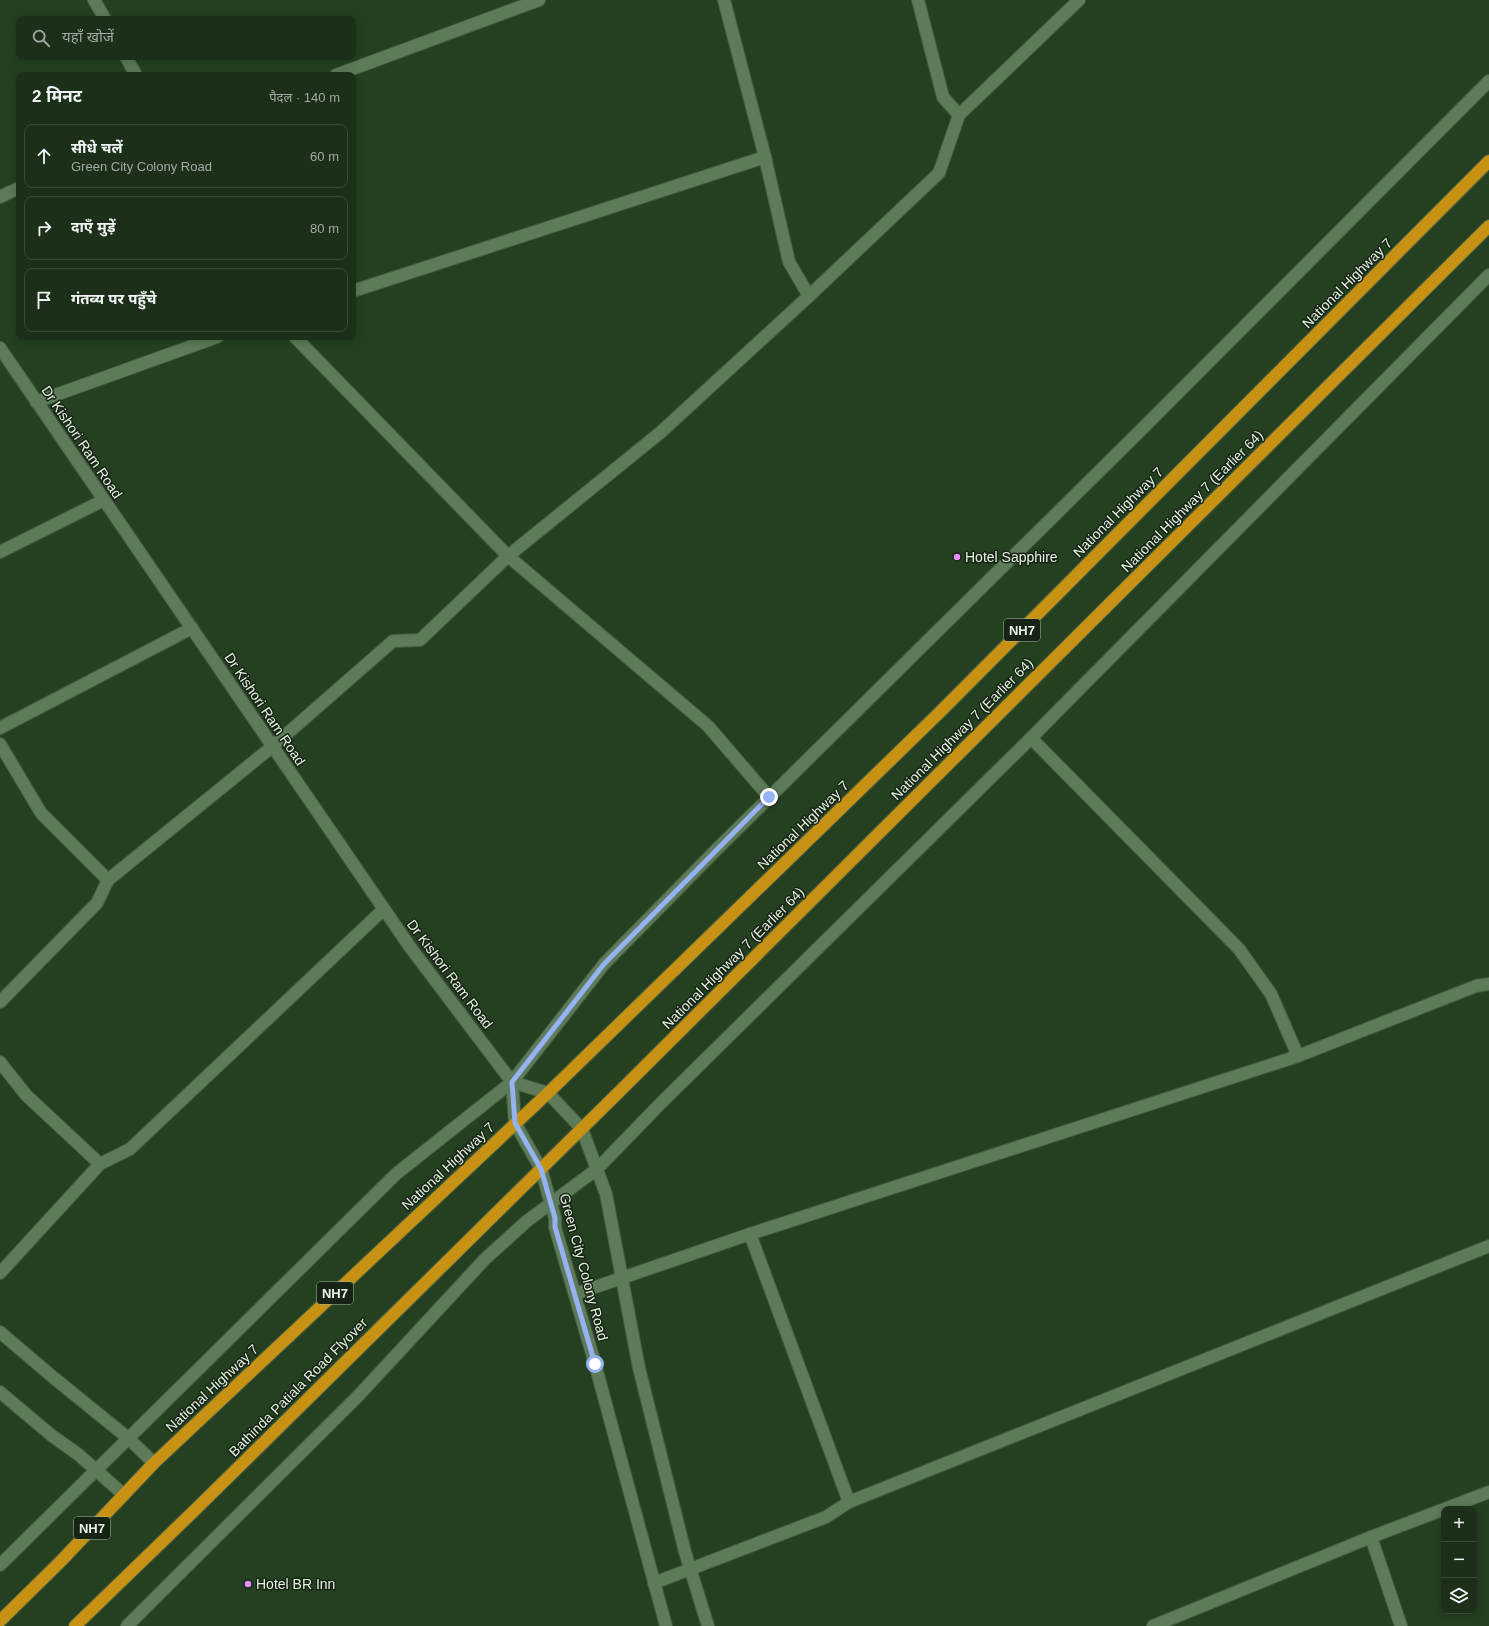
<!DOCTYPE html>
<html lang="hi">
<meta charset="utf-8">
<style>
:root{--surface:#1c3019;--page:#293c26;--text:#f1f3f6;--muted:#a0a9a2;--line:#3a4b38}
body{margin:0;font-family:Arial,"Noto Sans Devanagari",sans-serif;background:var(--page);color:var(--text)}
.controls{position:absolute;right:12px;bottom:12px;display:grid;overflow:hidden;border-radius:8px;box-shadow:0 2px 10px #0003}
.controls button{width:36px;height:36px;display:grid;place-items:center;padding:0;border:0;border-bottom:1px solid var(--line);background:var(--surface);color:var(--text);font:20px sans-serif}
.stop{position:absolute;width:12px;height:12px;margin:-9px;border:3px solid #95b2f1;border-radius:50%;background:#fff}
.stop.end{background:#95b2f1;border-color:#fff;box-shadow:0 1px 4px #0008}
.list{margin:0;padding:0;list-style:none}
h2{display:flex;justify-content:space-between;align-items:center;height:52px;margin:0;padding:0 16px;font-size:17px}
h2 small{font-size:13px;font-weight:400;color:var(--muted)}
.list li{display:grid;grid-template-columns:26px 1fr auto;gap:12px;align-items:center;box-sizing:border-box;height:64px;margin:0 8px 8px;padding:0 8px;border:1px solid var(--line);border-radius:8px}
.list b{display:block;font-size:15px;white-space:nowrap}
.list p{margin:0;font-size:13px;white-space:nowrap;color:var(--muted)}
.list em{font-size:13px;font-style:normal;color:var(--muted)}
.icon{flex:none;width:22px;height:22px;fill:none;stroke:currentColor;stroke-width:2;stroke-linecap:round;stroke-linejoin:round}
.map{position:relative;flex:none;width:1489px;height:1626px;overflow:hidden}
.search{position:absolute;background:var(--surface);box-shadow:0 2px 10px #0003;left:16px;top:16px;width:340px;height:44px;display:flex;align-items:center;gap:10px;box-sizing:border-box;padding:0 14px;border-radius:8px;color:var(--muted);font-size:15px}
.panel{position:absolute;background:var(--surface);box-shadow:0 2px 10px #0003;left:16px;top:72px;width:340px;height:268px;border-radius:8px}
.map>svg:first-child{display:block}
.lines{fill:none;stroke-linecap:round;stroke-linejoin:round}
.street-casing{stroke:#445c40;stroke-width:14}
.secondary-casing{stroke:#445c40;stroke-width:14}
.highway-casing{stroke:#445c40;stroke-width:14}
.street{stroke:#5d7a59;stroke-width:12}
.secondary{stroke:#5d7a59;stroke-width:12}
.highway{stroke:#c79114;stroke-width:12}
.route{stroke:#95b2f1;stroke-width:5}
.poi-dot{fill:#ea8dfc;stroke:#172315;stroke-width:1.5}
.labels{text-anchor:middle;stroke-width:3;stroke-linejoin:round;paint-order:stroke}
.shield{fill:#172315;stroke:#a6b5a4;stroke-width:1}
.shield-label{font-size:13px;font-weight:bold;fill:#e4f4e1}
.street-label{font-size:14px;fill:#e4f4e1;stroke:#172315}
.poi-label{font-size:14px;fill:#e4f4e1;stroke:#172315;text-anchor:start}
</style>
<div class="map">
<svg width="1489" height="1626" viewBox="0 0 1489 1626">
<rect width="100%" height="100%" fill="#254021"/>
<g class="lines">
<g class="street-casing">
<g id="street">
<polyline points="94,0 105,19"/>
<polyline points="724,0 765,157"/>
<polyline points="918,0 943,97 959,115"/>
<polyline points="126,57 136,75"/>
<polyline points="336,75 539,0"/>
<polyline points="0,197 19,188"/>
<polyline points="353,291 765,157 789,262 809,296"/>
<polyline points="295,337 508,556 708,726 769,797"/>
<polyline points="36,402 217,337"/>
<polyline points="0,552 104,500"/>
<polyline points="0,728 192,628"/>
<polyline points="1031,738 1239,949 1271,994 1298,1056"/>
<polyline points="0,744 41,813 108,880"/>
<polyline points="0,1002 97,903 108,880 273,746 393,641 420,640 508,556 661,432 809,296 939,173 959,115 1079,0"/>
<polyline points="0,1062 26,1095 100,1164"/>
<polyline points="512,1082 604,964 716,850 1141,430 1489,81"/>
<polyline points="597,1169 661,1103 1031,738 1489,275"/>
<polyline points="750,1234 849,1502"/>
<polyline points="0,1273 100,1164 130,1149 384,909"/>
<polyline points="575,1294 750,1234 1298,1056 1476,986 1489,984"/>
<polyline points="1371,1537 1401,1626"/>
<polyline points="654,1583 826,1517 849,1502 1489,1246"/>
<polyline points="1153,1626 1371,1537 1489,1492"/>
</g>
</g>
<g class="secondary-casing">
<g id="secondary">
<polyline points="0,348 410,947 512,1082"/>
<polyline points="512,1082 548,1093 582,1129 606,1194 639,1368 685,1552 708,1626"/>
<polyline points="512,1082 515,1123 541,1169 555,1218 555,1227 595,1364 666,1626"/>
<polyline points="0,1332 54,1378 128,1438 154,1463"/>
<polyline points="0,1392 51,1435 79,1455 124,1495"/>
<polyline points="0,1565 396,1174 512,1082"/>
<polyline points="127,1626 359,1395 485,1259 527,1221 597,1169"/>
</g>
</g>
<g class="highway-casing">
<g id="highway">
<polyline points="0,1621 61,1561 154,1463 548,1093 939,713 1489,161"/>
<polyline points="75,1626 197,1508 620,1091 1489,226"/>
</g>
</g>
<use href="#street" class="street"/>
<use href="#secondary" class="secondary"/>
<use href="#highway" class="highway"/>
</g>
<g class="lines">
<polyline class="route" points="595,1364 555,1227 555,1218 541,1169 515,1123 512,1082 604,964 769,797"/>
</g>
<g class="poi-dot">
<circle cx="957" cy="557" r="4"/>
<circle cx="248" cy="1584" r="4"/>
</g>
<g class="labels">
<g class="shield">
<rect x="1004" y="619" width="36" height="22" rx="3"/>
<rect x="317" y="1282" width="36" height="22" rx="3"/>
<rect x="74" y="1517" width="36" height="22" rx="3"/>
</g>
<g class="shield-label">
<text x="1022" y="635">NH7</text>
<text x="335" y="1298">NH7</text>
<text x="92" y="1533">NH7</text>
</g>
<g class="street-label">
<text transform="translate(1347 283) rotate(-45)" y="5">National Highway 7</text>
<text transform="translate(82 442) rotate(56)" y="5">Dr Kishori Ram Road</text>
<text transform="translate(1192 501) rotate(-45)" y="5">National Highway 7 (Earlier 64)</text>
<text transform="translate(1118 512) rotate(-45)" y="5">National Highway 7</text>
<text transform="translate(265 709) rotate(56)" y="5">Dr Kishori Ram Road</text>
<text transform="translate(962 729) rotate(-45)" y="5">National Highway 7 (Earlier 64)</text>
<text transform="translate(803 825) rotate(-44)" y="5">National Highway 7</text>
<text transform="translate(733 958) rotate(-45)" y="5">National Highway 7 (Earlier 64)</text>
<text transform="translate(450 974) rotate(53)" y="5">Dr Kishori Ram Road</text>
<text transform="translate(448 1166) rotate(-43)" y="5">National Highway 7</text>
<text transform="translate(584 1267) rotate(75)" y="5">Green City Colony Road</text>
<text transform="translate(298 1387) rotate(-45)" y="5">Bathinda Patiala Road Flyover</text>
<text transform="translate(212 1388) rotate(-43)" y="5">National Highway 7</text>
</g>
<g class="poi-label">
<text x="965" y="562">Hotel Sapphire</text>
<text x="256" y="1589">Hotel BR Inn</text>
</g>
</g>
</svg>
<div class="controls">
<button>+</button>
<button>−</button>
<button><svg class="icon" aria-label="layers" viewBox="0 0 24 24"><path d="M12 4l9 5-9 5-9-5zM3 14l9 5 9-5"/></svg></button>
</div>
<div class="stop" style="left:595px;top:1364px"></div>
<div class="stop end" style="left:769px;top:797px"></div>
<div class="search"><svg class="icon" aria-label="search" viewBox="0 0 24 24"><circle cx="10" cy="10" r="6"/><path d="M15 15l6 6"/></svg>यहाँ खोजें</div>
<section class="panel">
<h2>2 मिनट<small>पैदल · 140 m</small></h2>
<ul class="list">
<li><svg class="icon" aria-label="ahead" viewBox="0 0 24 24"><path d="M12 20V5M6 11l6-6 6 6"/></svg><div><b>सीधे चलें</b><p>Green City Colony Road</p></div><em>60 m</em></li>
<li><svg class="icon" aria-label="right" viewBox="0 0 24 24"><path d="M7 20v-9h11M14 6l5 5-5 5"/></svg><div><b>दाएँ मुड़ें</b></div><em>80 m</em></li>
<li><svg class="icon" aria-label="arrive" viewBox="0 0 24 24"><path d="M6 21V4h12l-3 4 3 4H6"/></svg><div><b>गंतव्य पर पहुँचे</b></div></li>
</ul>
</section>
</div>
